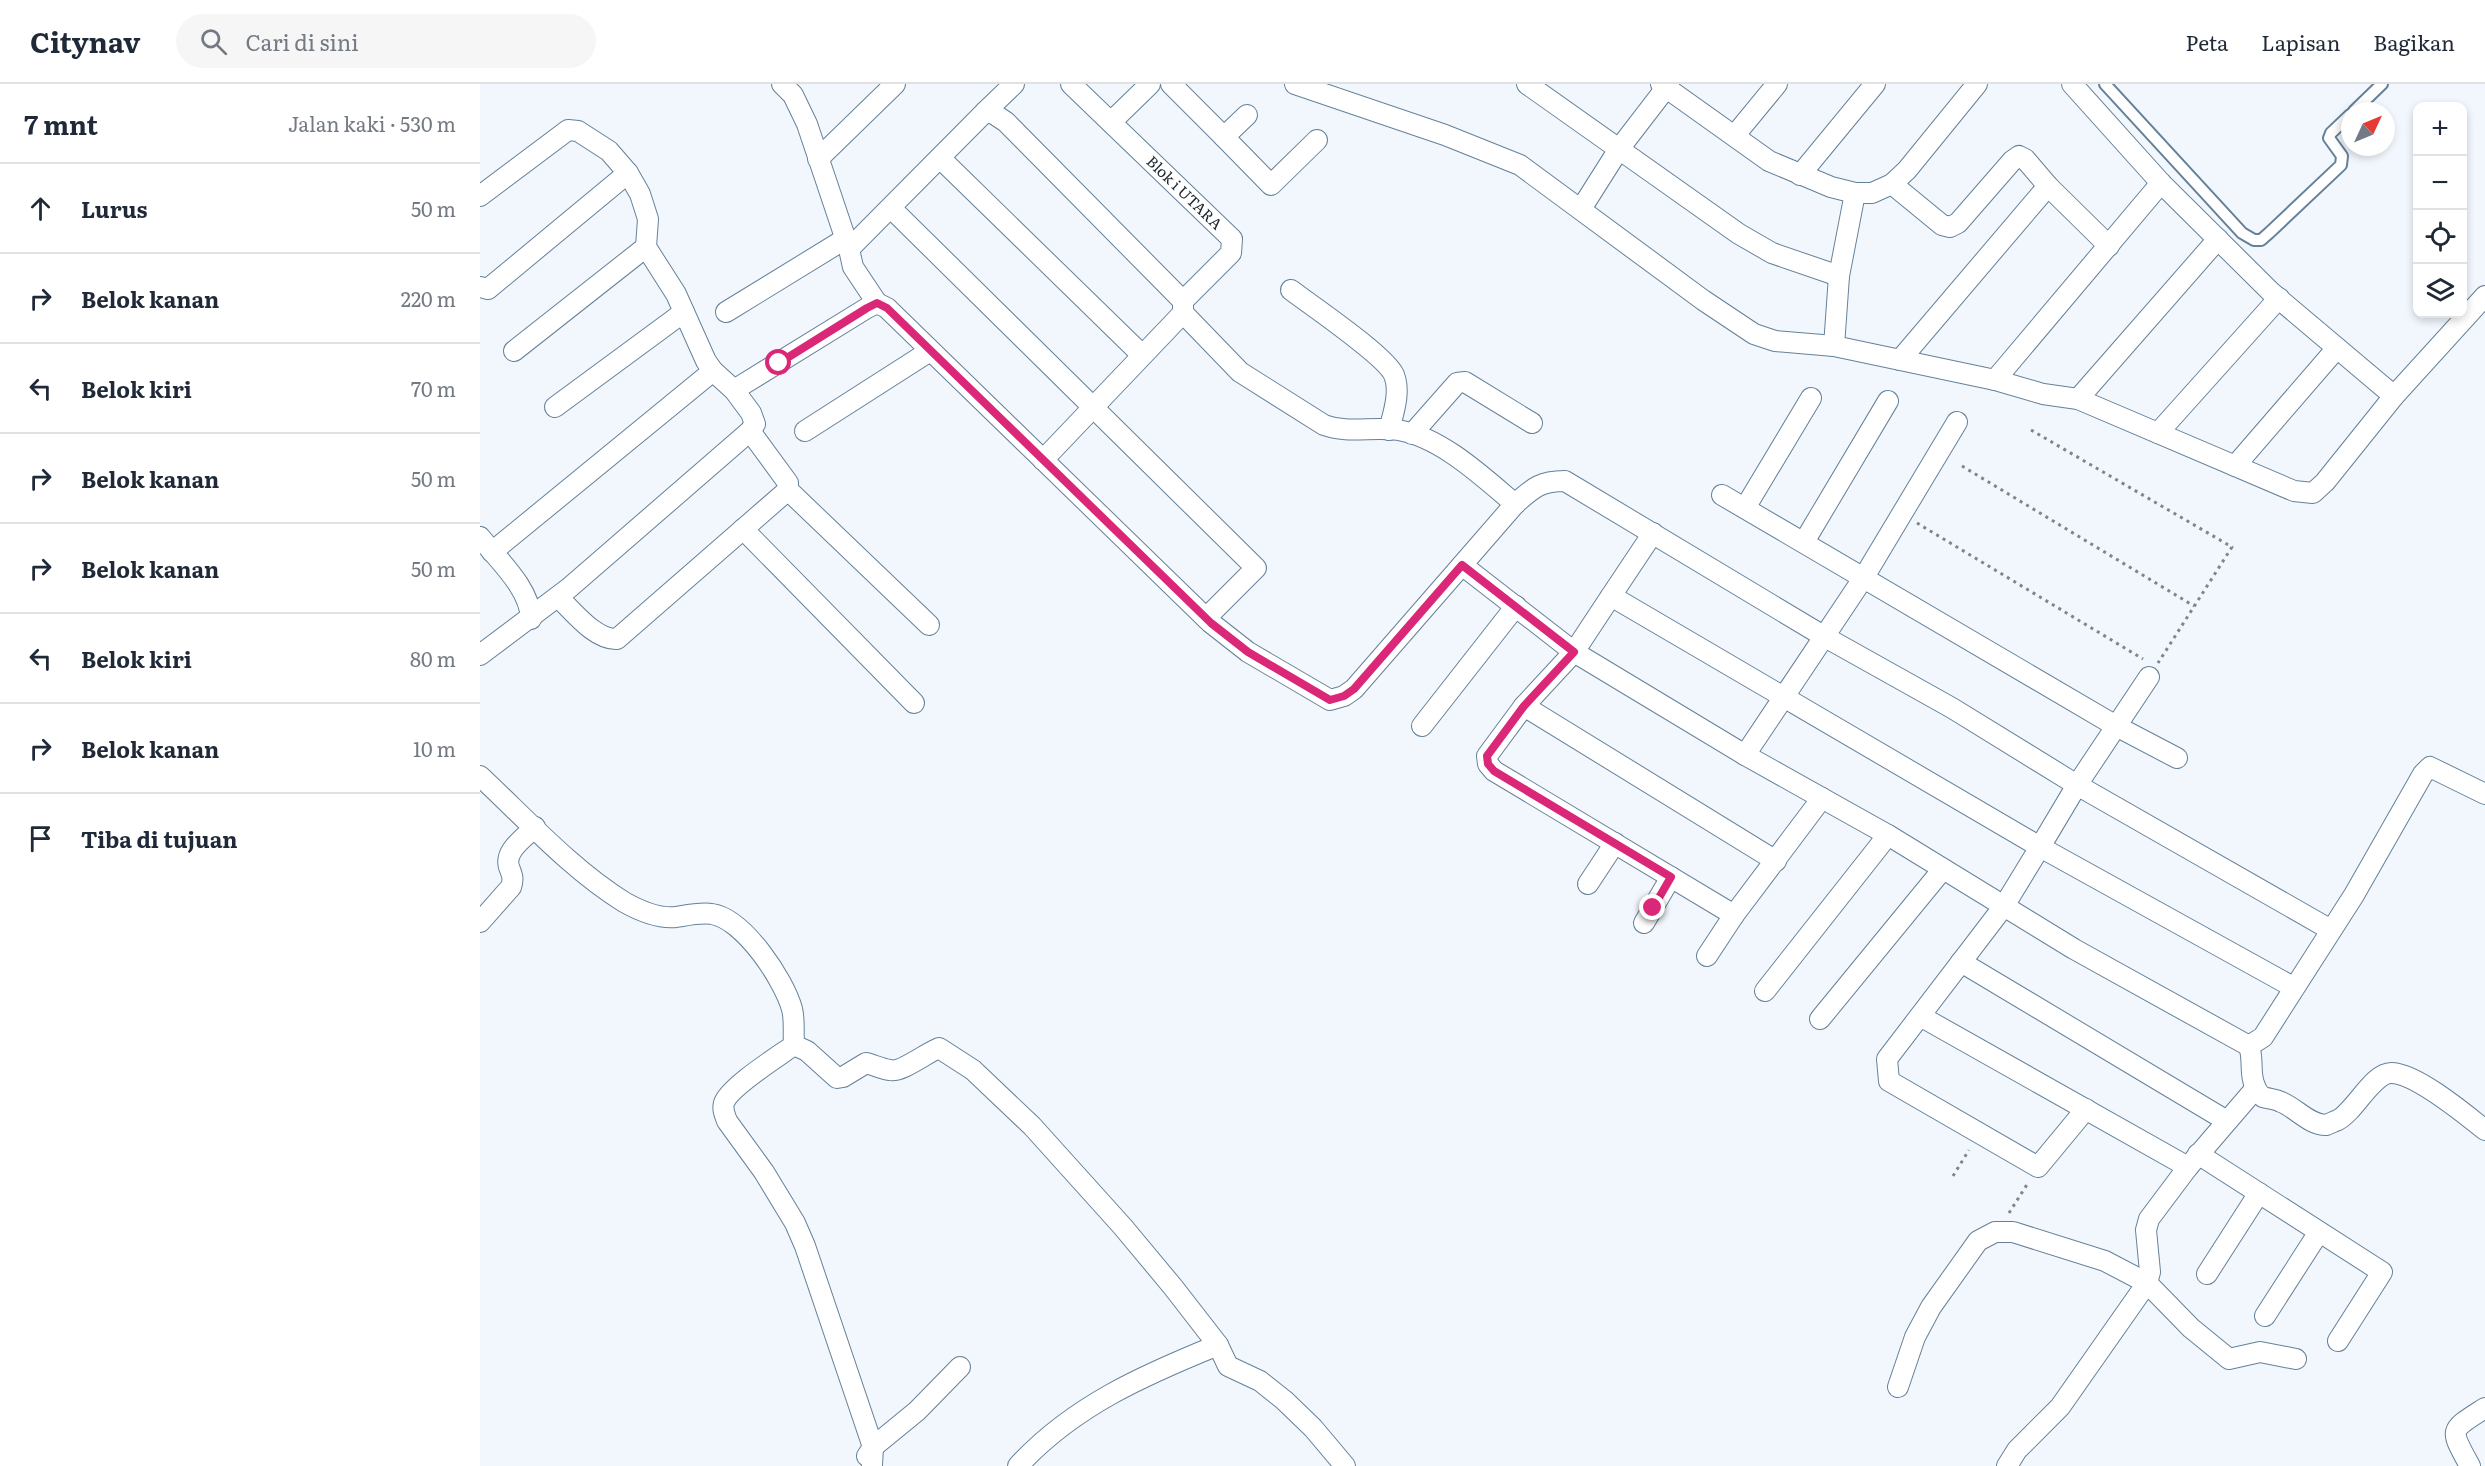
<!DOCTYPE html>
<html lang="id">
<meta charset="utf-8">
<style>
:root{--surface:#fff;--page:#f6f6f7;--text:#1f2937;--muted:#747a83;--line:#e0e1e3}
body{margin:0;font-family:Literata,serif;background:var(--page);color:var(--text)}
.controls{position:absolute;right:18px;top:18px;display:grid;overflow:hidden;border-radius:12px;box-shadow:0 3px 9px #0003}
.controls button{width:54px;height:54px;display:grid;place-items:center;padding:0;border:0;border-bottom:2px solid var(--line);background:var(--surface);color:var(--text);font:30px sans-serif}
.compass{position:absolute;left:1861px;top:18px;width:54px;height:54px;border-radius:50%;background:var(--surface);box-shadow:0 3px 9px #0003;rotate:46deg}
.stop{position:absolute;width:18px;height:18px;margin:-14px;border:4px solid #db2777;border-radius:50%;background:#fff}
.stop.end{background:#db2777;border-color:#fff;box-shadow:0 2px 6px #0008}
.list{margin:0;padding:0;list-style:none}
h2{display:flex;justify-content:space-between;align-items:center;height:78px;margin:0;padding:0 24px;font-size:26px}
h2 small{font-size:20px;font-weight:400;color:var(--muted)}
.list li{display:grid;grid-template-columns:39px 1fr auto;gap:18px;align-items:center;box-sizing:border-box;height:90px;padding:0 24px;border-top:2px solid var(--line)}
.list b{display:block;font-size:22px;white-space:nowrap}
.list em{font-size:20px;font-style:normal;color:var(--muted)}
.icon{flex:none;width:33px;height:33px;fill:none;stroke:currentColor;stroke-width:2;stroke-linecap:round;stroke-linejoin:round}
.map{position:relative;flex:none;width:2005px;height:1382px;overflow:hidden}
header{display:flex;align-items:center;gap:36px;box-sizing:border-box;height:84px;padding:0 30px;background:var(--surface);border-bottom:2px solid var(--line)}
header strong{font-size:28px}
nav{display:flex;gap:33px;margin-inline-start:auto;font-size:21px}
.search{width:420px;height:54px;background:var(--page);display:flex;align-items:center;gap:15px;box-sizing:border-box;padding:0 21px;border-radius:33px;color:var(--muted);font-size:22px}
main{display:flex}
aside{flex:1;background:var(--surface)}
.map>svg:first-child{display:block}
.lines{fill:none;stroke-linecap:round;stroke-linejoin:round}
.service-casing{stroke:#658199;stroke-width:14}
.minor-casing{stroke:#658199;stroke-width:22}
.path{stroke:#7d858e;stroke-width:3;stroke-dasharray:3 4.5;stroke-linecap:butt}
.service{stroke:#fff;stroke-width:10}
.minor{stroke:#fff;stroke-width:20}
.route{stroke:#db2777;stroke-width:8}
.labels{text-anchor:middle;stroke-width:5;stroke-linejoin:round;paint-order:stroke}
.street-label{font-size:15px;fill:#1a252f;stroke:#fff}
</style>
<header>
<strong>Citynav</strong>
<div class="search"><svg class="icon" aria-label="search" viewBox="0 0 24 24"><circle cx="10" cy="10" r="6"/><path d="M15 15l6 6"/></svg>Cari di sini</div>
<nav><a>Peta</a><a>Lapisan</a><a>Bagikan</a></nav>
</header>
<main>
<aside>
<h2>7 mnt<small>Jalan kaki · 530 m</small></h2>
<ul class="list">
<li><svg class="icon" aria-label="ahead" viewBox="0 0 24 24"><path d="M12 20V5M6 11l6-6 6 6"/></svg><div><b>Lurus</b></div><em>50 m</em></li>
<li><svg class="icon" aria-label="right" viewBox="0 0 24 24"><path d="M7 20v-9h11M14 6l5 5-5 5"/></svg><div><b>Belok kanan</b></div><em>220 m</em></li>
<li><svg class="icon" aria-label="left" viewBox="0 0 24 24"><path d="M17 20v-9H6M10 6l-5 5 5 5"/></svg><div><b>Belok kiri</b></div><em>70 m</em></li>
<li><svg class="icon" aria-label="right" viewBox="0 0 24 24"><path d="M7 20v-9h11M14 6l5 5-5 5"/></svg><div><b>Belok kanan</b></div><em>50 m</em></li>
<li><svg class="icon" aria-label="right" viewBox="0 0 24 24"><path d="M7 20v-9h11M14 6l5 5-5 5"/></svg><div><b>Belok kanan</b></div><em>50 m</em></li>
<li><svg class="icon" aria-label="left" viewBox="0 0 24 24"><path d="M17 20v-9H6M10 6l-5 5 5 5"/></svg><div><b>Belok kiri</b></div><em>80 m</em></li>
<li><svg class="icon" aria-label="right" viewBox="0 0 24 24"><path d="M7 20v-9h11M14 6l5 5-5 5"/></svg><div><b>Belok kanan</b></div><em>10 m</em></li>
<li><svg class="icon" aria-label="arrive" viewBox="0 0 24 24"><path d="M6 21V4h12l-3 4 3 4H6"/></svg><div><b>Tiba di tujuan</b></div></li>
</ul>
</aside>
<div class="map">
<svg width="2005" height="1382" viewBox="0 0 2005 1382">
<rect width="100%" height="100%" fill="#f1f7fd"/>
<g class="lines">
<g class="service-casing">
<g id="service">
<polyline points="1625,0 1762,149 1774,156 1781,156 1789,149 1861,81 1862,72 1849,54 1851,49 1870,31"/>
<polyline points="1874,27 1902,0"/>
</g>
</g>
<g class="minor-casing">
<g id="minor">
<polyline points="302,0 313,11 327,40 369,165 373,183 397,219"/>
<path d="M591 0 752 155 751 169 703 217V229L760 288 844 341C868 350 893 342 918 346 961 353 1003 393 1035 420 1053 404 1060 397 1085 397L1345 553 1472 624 1597 701 1560 763 1131 512 1094 568 1265 671 1408 751 1594 865 1769 962 1783 953 1874 811 1943 690 1950 683 2005 710"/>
<polyline points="691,0 744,53 767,31"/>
<polyline points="815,0 965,51 1040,81 1223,216 1274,250 1295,257 1354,262 1515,296 1563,310 1598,315 1814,407 1833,409 1845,398 1914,312 2005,212"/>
<polyline points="1047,0 1259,150 1292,169 1359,192"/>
<polyline points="1181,0 1289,77 1351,103 1375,109 1392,109 1412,100 1427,86 1497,0"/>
<polyline points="1592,0 1681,99 1792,209 1914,312"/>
<polyline points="505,28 534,0"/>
<polyline points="631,38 670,0"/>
<polyline points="1255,51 1297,0"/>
<polyline points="744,53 791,101 837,56"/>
<polyline points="460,74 662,271"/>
<polyline points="338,75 415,0"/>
<polyline points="1320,91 1395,0"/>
<polyline points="1412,100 1462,141 1470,143 1478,139 1532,77 1539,72 1545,75 1568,102 1629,162"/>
<polyline points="0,112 88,46 98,47 129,67 148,89 160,110 168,135 166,163 196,210 226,277 233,287 254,306 271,329 275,340 270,347 89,504 0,571"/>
<polyline points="411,124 776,484 726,534"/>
<polyline points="1101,125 1139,65 1189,0"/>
<polyline points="369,165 505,28 514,30 526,38 703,217"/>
<polyline points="0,203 8,205 148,89"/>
<path d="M811 206C832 222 906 272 914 291 921 308 913 330 909 346"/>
<polyline points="246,228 365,155"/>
<polyline points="1354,262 1359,192 1375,109"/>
<polyline points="34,267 166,163"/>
<polyline points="1420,276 1568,102"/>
<polyline points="1515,296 1681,99"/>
<polyline points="254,306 387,224 397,219 407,224 731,539 768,568 850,616 864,612 874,605 982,481 1094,568 1044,622 1007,672 1008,680 1014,687 1254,831"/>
<polyline points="1598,315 1738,155"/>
<polyline points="75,323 204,228"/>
<polyline points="270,347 308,399 308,406 449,541"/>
<polyline points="325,347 450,267"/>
<polyline points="1678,349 1799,214"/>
<polyline points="932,350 977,299 985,298 1052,339"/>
<polyline points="563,376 703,229"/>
<polyline points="1755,382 1857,264"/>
<polyline points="1242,411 1636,642 1697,674"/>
<polyline points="1265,424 1331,314"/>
<polyline points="263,445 434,619"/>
<path d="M0 453C18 476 50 504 51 535"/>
<polyline points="1324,458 1408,317"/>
<polyline points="12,468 233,287"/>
<polyline points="982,481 1035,420"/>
<polyline points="1131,512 1173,449"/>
<path d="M78 513C94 528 115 556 137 555L308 406"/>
<polyline points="1669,593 1597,701 1851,846"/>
<polyline points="1044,622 1296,777"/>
<polyline points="942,642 1036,522"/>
<polyline points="1265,671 1384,493 1477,338"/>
<path d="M0 692C46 735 91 785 144 818 160 827 178 835 196 833 208 831 221 828 232 830 264 835 304 896 312 925 315 936 313 949 314 961"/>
<polyline points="1108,800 1135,759"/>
<path d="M0 838 31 803C34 794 32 791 29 783 24 767 44 754 55 743"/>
<polyline points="1164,839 1191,793"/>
<polyline points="1227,872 1254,831 1342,714"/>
<polyline points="1481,878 1747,1037"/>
<polyline points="1285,907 1408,751"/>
<polyline points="1440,932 1708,1083"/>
<polyline points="1340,935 1463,785"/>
<path d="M314 961 327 967 357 994 363 993 386 979C394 981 402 985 410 986 421 989 446 969 459 964L493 986 552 1042 643 1143 693 1203 738 1261 748 1282 780 1297 804 1316 833 1344 865 1382"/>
<path d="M314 961C299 972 249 1003 244 1019 242 1026 245 1031 247 1037L284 1088 315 1139 325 1162 393 1363 392 1382"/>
<path d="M1769 962C1774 976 1769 990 1775 1002 1776 1006 1780 1011 1783 1013 1789 1015 1796 1015 1801 1018 1815 1023 1829 1041 1846 1041 1849 1040 1855 1037 1858 1036 1876 1026 1893 988 1912 989 1937 990 1985 1030 2005 1046"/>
<polyline points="1606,1025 1558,1083 1409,997 1407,975 1524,822 1560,763 1813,903"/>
<polyline points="1718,1070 1902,1188 1858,1257"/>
<polyline points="1727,1190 1779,1109"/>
<polyline points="1785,1232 1839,1148"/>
<polyline points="1418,1303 1435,1253 1451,1223 1498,1157 1515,1148 1533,1148 1625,1177 1667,1199 1711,1244 1749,1275 1780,1268 1816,1275"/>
<polyline points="387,1372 393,1363 437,1327 480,1283"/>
<path d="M538 1382C593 1322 664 1291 738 1261"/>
<polyline points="1527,1382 1537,1366 1580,1323 1667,1199 1670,1188 1666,1146 1669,1135 1708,1083 1775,1005"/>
<path d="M1990 1382C1969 1344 1969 1347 2005 1324"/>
</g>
</g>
<g class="path">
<polyline points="1551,346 1752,463 1678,579"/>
<polyline points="1482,382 1714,522"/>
<polyline points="1437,439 1663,575"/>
<polyline points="1473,1092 1489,1066"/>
<polyline points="1529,1129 1548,1099"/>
</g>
<use href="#service" class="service"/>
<use href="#minor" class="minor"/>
</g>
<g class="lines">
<polyline class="route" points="299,279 387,224 397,219 407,224 731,539 768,568 850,616 864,612 874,605 982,481 1094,568 1044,622 1007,672 1008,680 1014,687 1191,793 1173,824"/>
</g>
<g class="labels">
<g class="street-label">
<text transform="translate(704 109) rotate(44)" y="5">Blok i UTARA</text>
</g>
</g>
</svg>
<div class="controls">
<button>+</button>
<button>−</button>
<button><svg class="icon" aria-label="locate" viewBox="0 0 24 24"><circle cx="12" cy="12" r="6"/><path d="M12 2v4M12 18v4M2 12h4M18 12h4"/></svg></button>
<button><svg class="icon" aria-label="layers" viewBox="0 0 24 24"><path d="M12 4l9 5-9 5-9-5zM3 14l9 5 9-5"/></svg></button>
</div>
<svg class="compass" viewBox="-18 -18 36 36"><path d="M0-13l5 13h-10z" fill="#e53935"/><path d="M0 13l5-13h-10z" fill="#747a83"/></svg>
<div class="stop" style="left:299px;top:279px"></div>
<div class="stop end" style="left:1173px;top:824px"></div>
</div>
</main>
